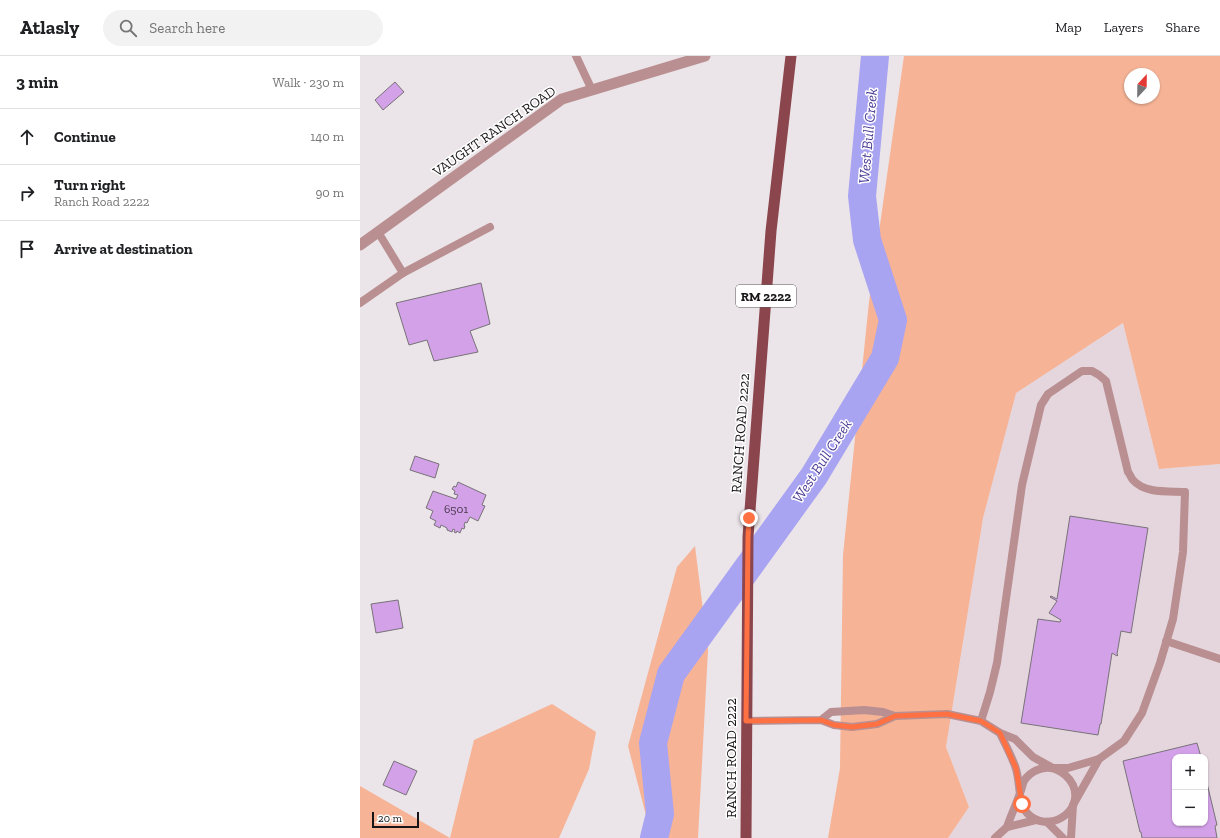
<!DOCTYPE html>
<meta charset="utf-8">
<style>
:root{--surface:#fff;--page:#f2f2f2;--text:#202124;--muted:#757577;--line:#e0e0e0}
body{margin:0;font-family:"Zilla Slab",serif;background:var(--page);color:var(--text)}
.controls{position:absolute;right:12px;bottom:12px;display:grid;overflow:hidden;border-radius:8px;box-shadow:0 1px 3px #0004}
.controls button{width:36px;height:36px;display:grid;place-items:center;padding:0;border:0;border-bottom:1px solid var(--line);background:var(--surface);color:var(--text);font:20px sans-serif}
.compass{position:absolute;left:764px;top:12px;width:36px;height:36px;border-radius:50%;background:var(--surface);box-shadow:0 1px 3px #0004;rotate:22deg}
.scale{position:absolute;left:12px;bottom:10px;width:47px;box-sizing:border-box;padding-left:4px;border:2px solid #171415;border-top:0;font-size:11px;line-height:14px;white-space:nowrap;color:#171415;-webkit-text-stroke:3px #fff;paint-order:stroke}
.stop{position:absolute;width:12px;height:12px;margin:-9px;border:3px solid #ff7043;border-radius:50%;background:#fff}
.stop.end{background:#ff7043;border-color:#fff;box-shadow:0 1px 4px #0008}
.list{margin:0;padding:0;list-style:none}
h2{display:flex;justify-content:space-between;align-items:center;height:52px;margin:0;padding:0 16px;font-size:17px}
h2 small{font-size:13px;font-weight:400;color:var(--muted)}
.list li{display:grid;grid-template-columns:26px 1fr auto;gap:12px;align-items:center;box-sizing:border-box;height:56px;padding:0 16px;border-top:1px solid var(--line)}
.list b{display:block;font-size:15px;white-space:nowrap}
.list p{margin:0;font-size:13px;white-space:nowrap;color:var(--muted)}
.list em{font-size:13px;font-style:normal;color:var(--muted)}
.icon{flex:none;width:22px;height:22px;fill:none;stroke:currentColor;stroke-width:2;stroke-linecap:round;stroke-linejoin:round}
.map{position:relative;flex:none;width:860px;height:782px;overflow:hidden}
header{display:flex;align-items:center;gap:24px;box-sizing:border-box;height:56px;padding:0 20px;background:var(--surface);border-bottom:1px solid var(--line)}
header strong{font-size:19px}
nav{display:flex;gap:22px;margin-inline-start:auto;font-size:14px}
.search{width:280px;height:36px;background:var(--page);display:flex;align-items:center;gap:10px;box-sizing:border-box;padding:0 14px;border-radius:22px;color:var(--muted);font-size:15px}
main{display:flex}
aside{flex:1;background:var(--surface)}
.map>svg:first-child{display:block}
.built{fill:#e5d6de;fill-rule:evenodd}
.green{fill:#f6b396;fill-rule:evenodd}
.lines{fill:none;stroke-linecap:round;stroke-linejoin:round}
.river{stroke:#a9a4f2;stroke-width:28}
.building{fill:#d3a1e8;stroke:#777378}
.service{stroke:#b98f91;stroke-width:8}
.minor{stroke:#b98f91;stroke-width:11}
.primary{stroke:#8b454d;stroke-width:11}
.route{stroke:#ff7043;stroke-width:5}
.labels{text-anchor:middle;stroke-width:3;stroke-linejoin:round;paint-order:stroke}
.number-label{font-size:12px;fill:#46374a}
.shield{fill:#fff;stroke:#5d5a5b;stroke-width:1}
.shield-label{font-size:13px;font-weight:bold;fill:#171415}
.street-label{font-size:14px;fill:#171415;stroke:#fff}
.water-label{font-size:15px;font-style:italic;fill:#4a3a94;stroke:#fff}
</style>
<header>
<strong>Atlasly</strong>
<div class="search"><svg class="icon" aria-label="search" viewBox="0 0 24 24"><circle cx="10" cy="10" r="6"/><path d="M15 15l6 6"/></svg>Search here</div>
<nav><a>Map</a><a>Layers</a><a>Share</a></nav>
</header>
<main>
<aside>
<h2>3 min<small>Walk · 230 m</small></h2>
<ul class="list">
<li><svg class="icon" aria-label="ahead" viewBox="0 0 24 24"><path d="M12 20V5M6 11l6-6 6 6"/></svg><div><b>Continue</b></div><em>140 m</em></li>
<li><svg class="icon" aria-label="right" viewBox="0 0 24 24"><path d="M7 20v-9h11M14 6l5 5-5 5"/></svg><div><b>Turn right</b><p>Ranch Road 2222</p></div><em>90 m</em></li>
<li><svg class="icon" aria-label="arrive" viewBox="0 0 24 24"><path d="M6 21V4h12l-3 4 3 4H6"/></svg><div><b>Arrive at destination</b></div></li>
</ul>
</aside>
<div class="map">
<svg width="860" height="782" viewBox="0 0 860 782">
<rect width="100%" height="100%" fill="#ebe4e8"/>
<path class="built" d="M763 267 799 413 860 408V782H588L609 751 586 691 623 462 655 337ZM815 701H845V767H815Z"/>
<g class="green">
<path d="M544 0H860V408L799 413 763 267 656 337 623 462 586 691 609 751 588 782H468L480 712 483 499 509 246ZM770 18H794V42H770Z"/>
<polygon points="335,490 348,594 338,782 282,782 288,767 268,690 317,511"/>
<polygon points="192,648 236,676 229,713 199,782 0,782 0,730 90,782 114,684"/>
</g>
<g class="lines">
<polyline class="river" points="294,782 300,758 293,687 311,618 454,420 525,302 533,264 507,184 502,140 515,0"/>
</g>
<g class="building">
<polygon points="35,26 44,36 23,54 15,44"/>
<polygon points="121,227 130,268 110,275 118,296 74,305 67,284 49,289 36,247"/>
<polygon points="55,400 79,408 75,422 50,414"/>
<polygon points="98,426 126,439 122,449 125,450 118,465 110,461 107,467 105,466 104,470 105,470 104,473 102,472 100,477 97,475 96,477 94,476 95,474 93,473 92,476 87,474 87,472 81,469 80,472 74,469 76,465 70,462 73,455 66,452 73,435 96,443 98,439 94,438 95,435 92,433 94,430 96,431"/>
<polygon points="710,460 788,472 771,577 761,575 757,598 758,599 757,600 752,597 741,668 740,668 738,679 661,667 678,563 700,566 701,564 689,557 697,545 690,541 691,540 697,543"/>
<polygon points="38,544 43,572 16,577 11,548"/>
<polygon points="837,687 841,701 815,701 815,767 845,767 845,719 857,769 855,770 857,782 782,782 781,776 780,776 763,705"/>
<polygon points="34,705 57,715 46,739 23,729"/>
</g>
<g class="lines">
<g class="service">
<polyline points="216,0 232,34"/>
<polyline points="18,176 43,217"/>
<polyline points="0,247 43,217 130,171"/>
<polyline points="806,585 860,603"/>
<path d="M535 660 587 658 621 665 640 677 655 683 673 701 693 712H708L739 703 764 685 782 657 800 607 813 563 823 496 825 436C809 435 785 438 773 424 771 422 770 418 768 416L746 325 739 319 732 315H722L688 338 681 349 662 429 637 607 630 636 621 665"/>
<polyline points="386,665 461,664 474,669 492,671 517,668 535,660 523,656 504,654 471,656 461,664"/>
<path d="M640 677C645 688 651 699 655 710 661 725 657 745 667 757 687 779 725 756 713 729 709 721 703 716 695 713 684 709 670 715 664 725 662 729 662 733 660 737 656 749 651 759 647 771"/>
<polyline points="687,766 703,782"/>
<polyline points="635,782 647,771 676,764"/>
<polyline points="711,782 713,749 739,703"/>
</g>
<polyline class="minor" points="0,189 202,43 345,0"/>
<polyline class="primary" points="386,782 388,481 411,175 431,0"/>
</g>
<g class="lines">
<polyline class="route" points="389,462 388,481 386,665 461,664 474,669 492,671 517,668 535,660 587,658 621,665 640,677 656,712 662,748"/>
</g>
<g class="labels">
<g class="number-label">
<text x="96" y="457">6501</text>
</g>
<rect class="shield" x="376" y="229" width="60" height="22" rx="3"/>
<g class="shield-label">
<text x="406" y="245">RM 2222</text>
</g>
<g class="street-label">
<text transform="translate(134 75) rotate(-35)" y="5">VAUGHT RANCH ROAD</text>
<text transform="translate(380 377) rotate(-86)" y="5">RANCH ROAD 2222</text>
<text transform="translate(371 702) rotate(-90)" y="5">RANCH ROAD 2222</text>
</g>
<g class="water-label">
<text transform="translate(508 80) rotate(-85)" y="5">West Bull Creek</text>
<text transform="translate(462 405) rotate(-57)" y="5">West Bull Creek</text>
</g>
</g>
</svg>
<div class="controls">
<button>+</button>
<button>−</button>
</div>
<svg class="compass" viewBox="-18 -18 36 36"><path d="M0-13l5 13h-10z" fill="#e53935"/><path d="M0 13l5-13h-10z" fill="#757577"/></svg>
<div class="scale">20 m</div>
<div class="stop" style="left:662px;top:748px"></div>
<div class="stop end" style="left:389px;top:462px"></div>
</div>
</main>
